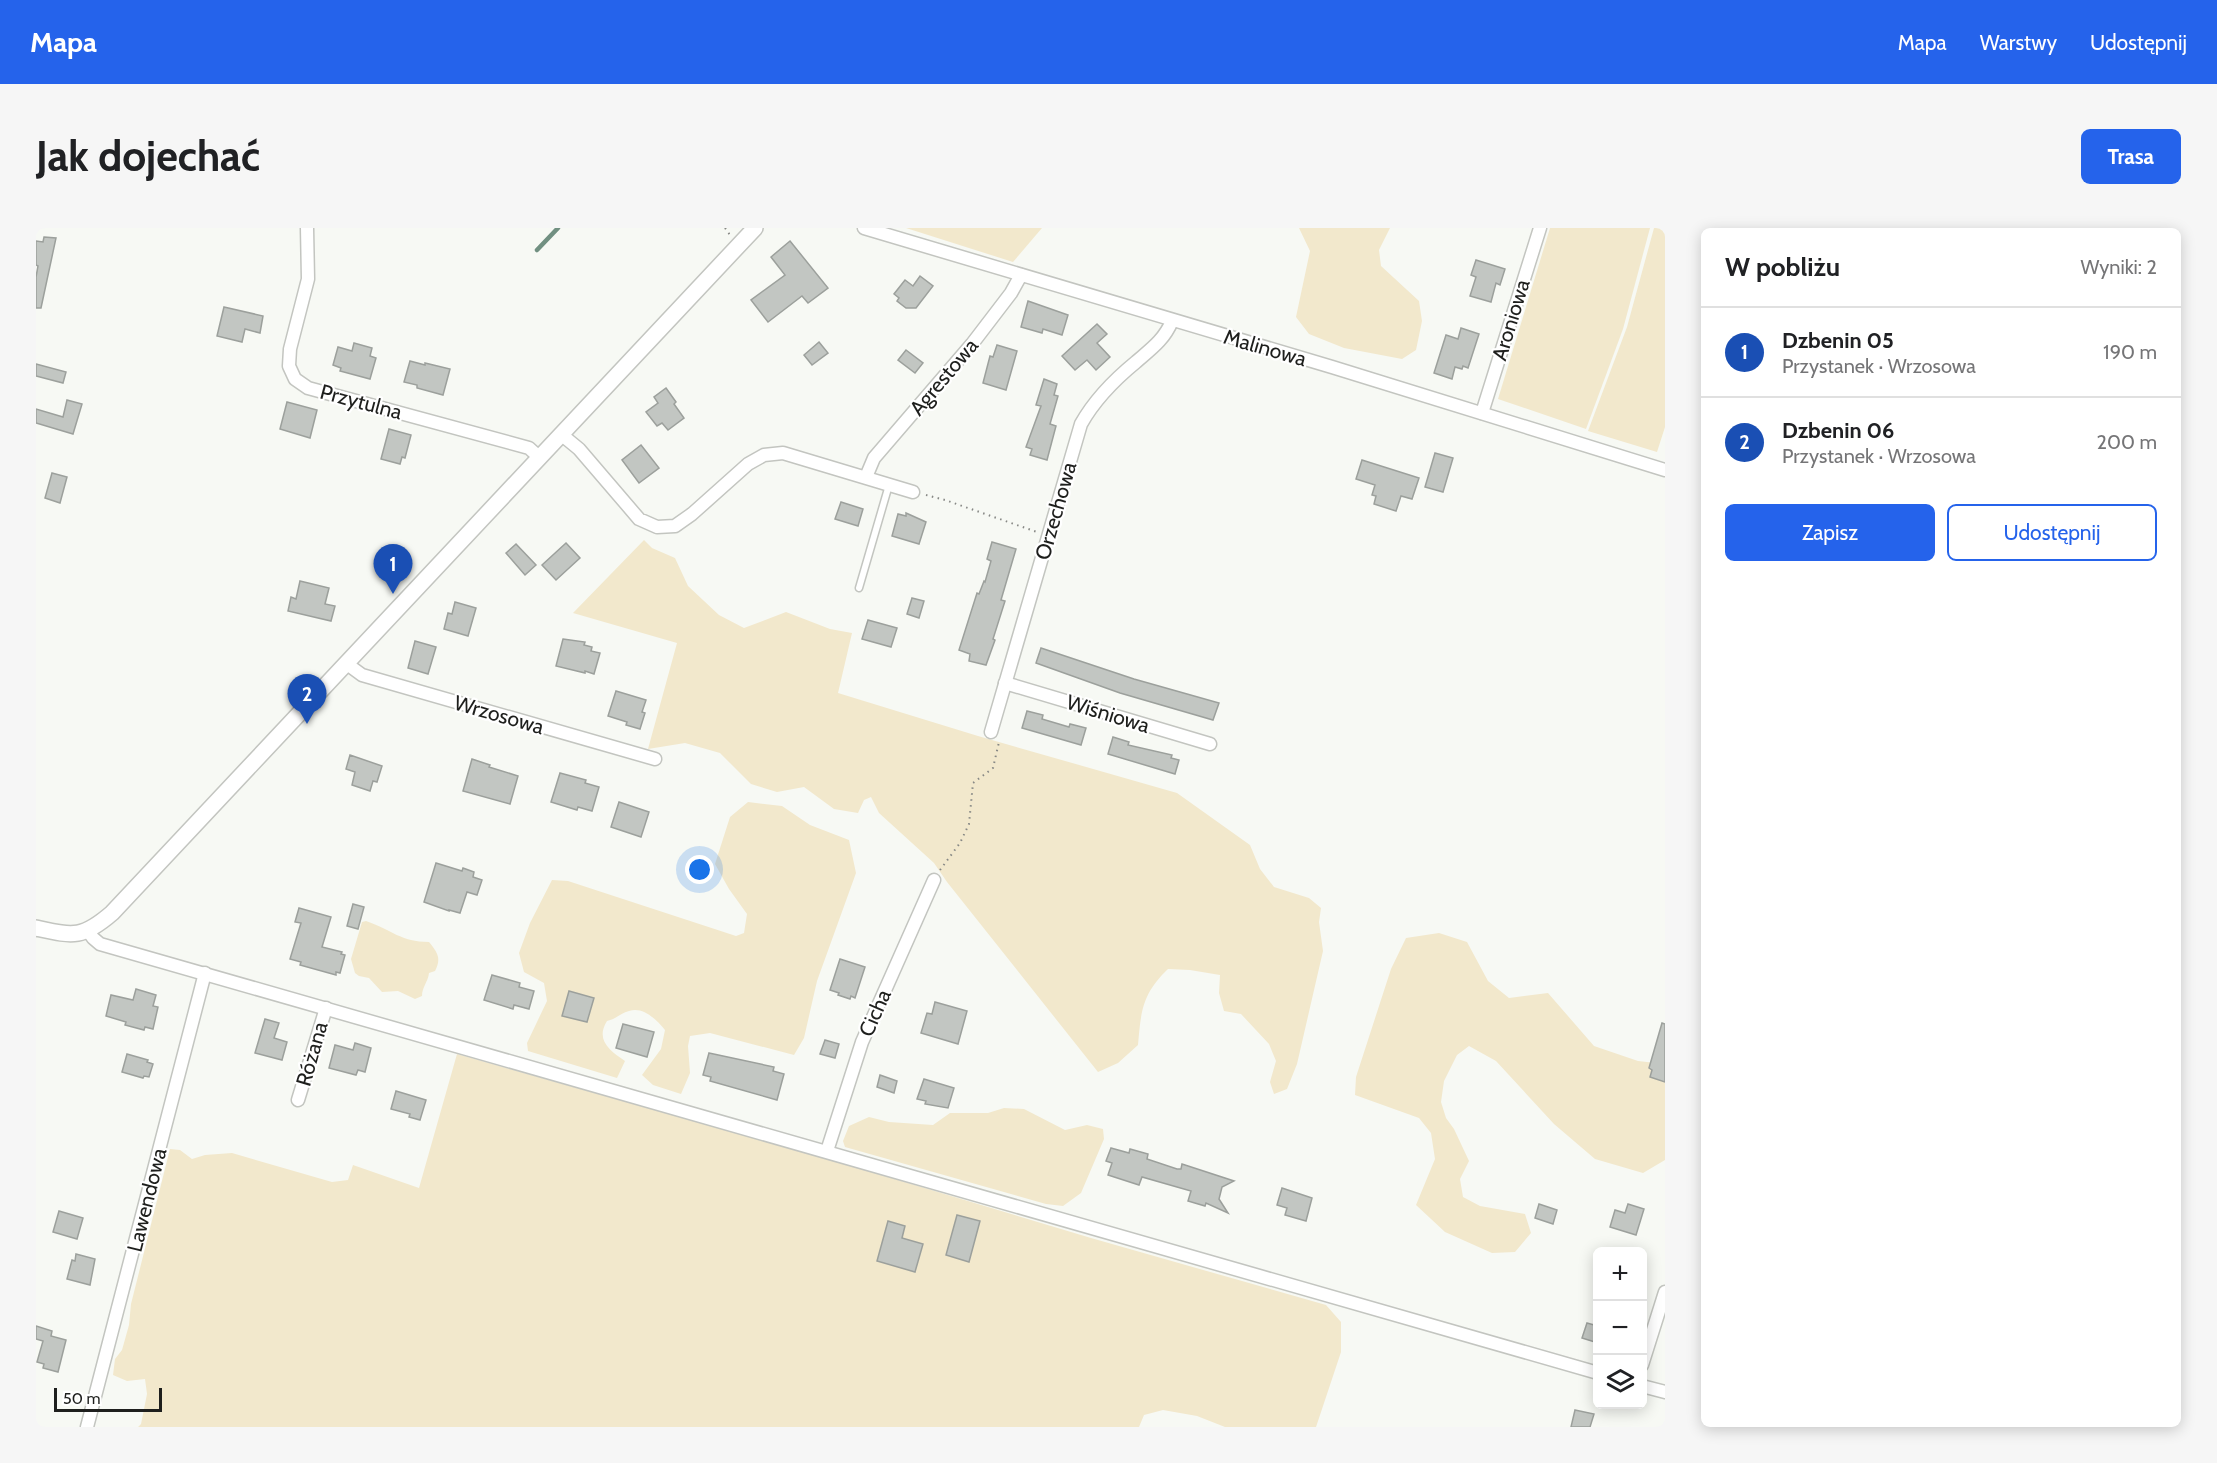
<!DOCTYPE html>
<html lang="pl">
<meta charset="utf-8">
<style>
:root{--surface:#fff;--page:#f6f6f6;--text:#202124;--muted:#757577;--line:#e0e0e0;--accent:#2563eb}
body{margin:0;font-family:Cabin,sans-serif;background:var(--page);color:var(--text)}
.controls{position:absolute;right:18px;bottom:18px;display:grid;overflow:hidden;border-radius:9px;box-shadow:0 3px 15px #0003}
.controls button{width:54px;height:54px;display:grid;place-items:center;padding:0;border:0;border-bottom:2px solid var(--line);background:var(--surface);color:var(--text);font:30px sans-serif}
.scale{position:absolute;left:18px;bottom:15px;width:108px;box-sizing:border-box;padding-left:6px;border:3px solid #1e1f1d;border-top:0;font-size:16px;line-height:21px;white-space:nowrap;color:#1e1f1d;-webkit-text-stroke:4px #fff;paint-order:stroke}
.you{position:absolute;left:664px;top:642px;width:21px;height:21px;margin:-15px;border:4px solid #fff;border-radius:50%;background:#1a73e8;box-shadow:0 0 0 9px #1a73e833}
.badge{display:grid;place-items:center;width:39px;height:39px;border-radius:50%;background:var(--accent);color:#fff;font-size:20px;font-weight:700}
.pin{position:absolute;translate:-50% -50px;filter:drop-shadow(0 2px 3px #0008)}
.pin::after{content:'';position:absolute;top:32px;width:21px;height:18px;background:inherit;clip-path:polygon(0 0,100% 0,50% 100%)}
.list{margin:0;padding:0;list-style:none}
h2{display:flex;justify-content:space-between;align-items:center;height:78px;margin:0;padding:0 24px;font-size:26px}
h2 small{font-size:20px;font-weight:400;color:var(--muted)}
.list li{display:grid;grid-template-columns:39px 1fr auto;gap:18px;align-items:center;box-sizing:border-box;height:90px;padding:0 24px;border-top:2px solid var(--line)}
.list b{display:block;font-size:22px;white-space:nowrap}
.list p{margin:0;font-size:20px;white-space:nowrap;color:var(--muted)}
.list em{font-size:20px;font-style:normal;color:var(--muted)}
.actions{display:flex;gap:12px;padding:18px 24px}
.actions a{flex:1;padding:14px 0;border:2px solid var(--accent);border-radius:9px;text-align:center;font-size:21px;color:var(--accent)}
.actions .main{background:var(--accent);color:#fff}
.icon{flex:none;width:33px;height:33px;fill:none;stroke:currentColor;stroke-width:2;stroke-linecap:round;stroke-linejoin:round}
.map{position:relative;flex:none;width:1629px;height:1199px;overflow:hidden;border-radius:9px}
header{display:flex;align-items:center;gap:36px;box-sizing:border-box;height:84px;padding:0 30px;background:var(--accent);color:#fff}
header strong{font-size:28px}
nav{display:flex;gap:33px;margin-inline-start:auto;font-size:21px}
.intro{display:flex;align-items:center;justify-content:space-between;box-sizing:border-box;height:144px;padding:0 36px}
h1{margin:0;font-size:42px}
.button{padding:15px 27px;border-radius:9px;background:var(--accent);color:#fff;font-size:21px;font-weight:700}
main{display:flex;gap:36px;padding:0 36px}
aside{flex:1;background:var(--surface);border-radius:9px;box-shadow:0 3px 15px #0003}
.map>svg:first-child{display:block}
.green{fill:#f2e8cc}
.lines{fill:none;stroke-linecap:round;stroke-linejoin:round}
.stream{stroke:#719081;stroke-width:4.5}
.building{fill:#c2c6c2;stroke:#9ca09c;stroke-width:1.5}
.service-casing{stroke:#c3c5c0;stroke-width:9}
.minor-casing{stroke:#c3c5c0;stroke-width:15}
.tertiary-casing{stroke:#c3c5c0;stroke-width:18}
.path{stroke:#878885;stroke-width:2;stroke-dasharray:1.5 4.5;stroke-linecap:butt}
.service{stroke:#fff;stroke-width:6}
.minor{stroke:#fff;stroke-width:12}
.tertiary{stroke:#fff;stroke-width:15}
.labels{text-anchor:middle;stroke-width:4.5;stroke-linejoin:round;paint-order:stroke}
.street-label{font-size:21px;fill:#1e1f1d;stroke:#fff}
</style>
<header>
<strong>Mapa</strong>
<nav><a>Mapa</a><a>Warstwy</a><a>Udostępnij</a></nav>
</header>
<div class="intro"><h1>Jak dojechać</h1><a class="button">Trasa</a></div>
<main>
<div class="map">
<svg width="1629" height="1199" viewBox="0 0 1629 1199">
<rect width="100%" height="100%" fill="#f7f9f4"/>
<g class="green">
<polygon points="870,0 1006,0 977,34"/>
<polygon points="1263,0 1354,0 1343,22 1345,38 1383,73 1386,93 1380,122 1366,131 1308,120 1273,106 1260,89 1274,23"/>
<polygon points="1514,0 1614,0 1587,101 1550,201 1462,171"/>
<polygon points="1618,0 1629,0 1629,199 1621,224 1552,203 1591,99"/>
<path d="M608 312 616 320 639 330 652 358 683 387 708 400 750 384 794 401 816 405 802 465 942 508 1141 565 1214 617 1224 641 1238 659 1273 670 1285 680 1283 694 1287 723 1261 836 1251 861 1238 866 1234 854 1240 833 1233 816 1205 786 1188 783 1183 765 1184 747 1154 742 1132 741C1106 766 1105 783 1102 817L1082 835 1062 844 911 654 898 635 843 585 835 569 828 572 822 585 798 581 768 559 741 564 715 556 684 525 649 515 612 521 641 415 537 385Z"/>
<path d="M712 574 746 578 774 597 813 612 820 645 781 753 768 810 758 827 674 805 654 808 652 818 654 845 645 866 617 857 606 847 625 821 629 802C621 792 607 778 593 783 585 785 580 791 571 793 559 812 574 823 589 833L581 850 492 823 491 815 511 773 508 755 488 744 483 725 494 695 516 652 532 653 700 708 708 705 711 686 693 661 679 636 694 589Z"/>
<path d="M330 693C356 702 365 714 393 714 401 724 406 730 399 743L393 745C392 754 386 759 386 768L379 771 362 763 346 764 333 750 323 748 319 745 315 731 326 694Z"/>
<polygon points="1403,705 1431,714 1452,753 1473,770 1512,765 1558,818 1602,833 1629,836 1629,932 1607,945 1559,931 1518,896 1460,833 1433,818 1421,827 1408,853 1405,874 1410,890 1418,901 1433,933 1424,951 1427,969 1444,978 1489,986 1495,1005 1479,1024 1456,1025 1409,1004 1380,977 1399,931 1395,905 1383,890 1319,867 1320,849 1355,741 1370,710"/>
<polygon points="421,826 782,928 1055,1010 1290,1077 1305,1094 1305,1124 1280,1199 1189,1199 1161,1188 1127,1182 1108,1187 1103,1199 102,1199 105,1196 111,1166 109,1151 91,1153 77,1147 79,1131 86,1122 93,1097 95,1076 134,921 144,922 156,931 169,927 196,925 296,954 312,952 317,937 383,960"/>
<polygon points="968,880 988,881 1029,902 1051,897 1067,901 1068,911 1045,965 1027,978 1010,976 809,919 807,913 813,898 833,889 853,894 897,897 914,885 952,885"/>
</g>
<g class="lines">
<polyline class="stream" points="501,22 522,0"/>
</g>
<g class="building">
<polygon points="8,9 20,10 5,80 0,80 0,49 2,38 0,37 0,13 7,14"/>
<polygon points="754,13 792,60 772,75 766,68 732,94 715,72 749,47 735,29"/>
<polygon points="1440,32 1469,41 1464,57 1460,55 1455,74 1434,68 1440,49 1435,47"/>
<polygon points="884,48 897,58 880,80 870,80 861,73 863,70 858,66 869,52 877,58"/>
<polygon points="992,73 1032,87 1026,107 1007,101 1006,105 985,99"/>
<polygon points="188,79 227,88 224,105 209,101 206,114 181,108"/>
<polygon points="1061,96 1071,106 1061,115 1074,129 1060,142 1051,132 1039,142 1026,128"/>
<polygon points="1425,100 1443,106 1432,140 1427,138 1426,141 1419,139 1416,151 1398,145 1410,107 1422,111"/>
<polygon points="783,114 792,125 776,137 768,127"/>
<polygon points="318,115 336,120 334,128 340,130 334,151 304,143 305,140 297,137 302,119 316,123"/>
<polygon points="961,117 981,123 970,162 947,155 954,128 957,129"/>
<polygon points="870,122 887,135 879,145 862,132"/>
<polygon points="374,133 389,137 389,135 414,141 407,167 381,160 381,157 368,154"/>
<polygon points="0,136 30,144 27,155 0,148"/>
<polygon points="1008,151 1021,156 1018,167 1022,168 1014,196 1020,198 1011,232 994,227 996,221 990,219 1005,178 1000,177"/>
<polygon points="630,160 640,174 638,176 648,190 632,202 626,195 621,198 610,184 622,175 618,169"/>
<polygon points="31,172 46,176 37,206 0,195 0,181 27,189"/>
<polygon points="251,174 281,182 274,210 244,201"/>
<polygon points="353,201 375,207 369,230 366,229 364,236 345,231"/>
<polygon points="605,217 623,240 603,255 586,232"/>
<polygon points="1399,225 1417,230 1407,264 1389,259"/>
<polygon points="1326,232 1383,250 1376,271 1365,268 1360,283 1338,276 1340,268 1336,267 1339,257 1320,251"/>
<polygon points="16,245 31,249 24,275 9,270"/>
<polygon points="805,274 827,281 822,298 799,291"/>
<polygon points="870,285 890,294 883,316 856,308 862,286 870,288"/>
<polygon points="956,314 980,321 965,372 969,373 957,411 959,412 950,437 933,433 934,426 923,422 941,365 943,366 948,353 949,354 955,333 951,331"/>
<polygon points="530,315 544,330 520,352 506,337"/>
<polygon points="480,316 500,337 489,347 470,325"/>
<polygon points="264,353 293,360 289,376 299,378 295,393 252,383 255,369 260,371"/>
<polygon points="876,370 888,373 883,390 871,386"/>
<polygon points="419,374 440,380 432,408 408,401 412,385 416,386"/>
<polygon points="832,392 861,400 855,419 826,411"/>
<polygon points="527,411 549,414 548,417 556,419 555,423 564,425 558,446 549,443 549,445 520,438"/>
<polygon points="379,413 400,419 392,446 372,440"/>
<polygon points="1005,420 1098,451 1183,475 1177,492 1084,465 1000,435"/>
<polygon points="580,463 610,472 606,484 609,485 604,501 590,497 591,494 572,488"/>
<polygon points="991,483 1007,487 1006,491 1033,499 1034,496 1050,500 1045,517 986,500"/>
<polygon points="1077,509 1093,514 1092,517 1136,527 1135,530 1143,532 1139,546 1072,526"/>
<polygon points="314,527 346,538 341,554 337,553 334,563 316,557 319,544 310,541"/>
<polygon points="436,531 454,537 453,539 482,548 474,576 427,563"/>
<polygon points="524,545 550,552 549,555 563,559 556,583 542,579 541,582 515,574"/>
<polygon points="583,574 613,584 605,609 575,599"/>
<polygon points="400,635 426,643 427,640 438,644 437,649 446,652 441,667 431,664 424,685 413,682 413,683 388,674"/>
<polygon points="317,676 328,679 322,701 311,698"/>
<polygon points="263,680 295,689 286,719 306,724 305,726 309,727 304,745 300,744 300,747 264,737 265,734 254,731 265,695 259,694"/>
<polygon points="804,731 829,739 819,770 815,768 814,771 802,767 803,765 794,762"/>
<polygon points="456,747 484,755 483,759 498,763 493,781 478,777 477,781 448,772"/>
<polygon points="100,761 120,767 117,778 122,779 117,801 109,799 108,802 89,797 90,794 70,788 75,767 97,772"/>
<polygon points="533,763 558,770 551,794 526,788"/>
<polygon points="899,774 931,783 922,816 885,805 891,785 896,786"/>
<polygon points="229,791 243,795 238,810 251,814 246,832 219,825"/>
<polygon points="1626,795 1629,796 1629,854 1614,849 1616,842 1613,840"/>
<polygon points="587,796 618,804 611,829 580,820"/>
<polygon points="789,812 803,816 799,830 784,826"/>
<polygon points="319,815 335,820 329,844 322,842 320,847 293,840 299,817 317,822"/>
<polygon points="673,825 738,839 737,843 748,846 741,872 674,853 675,849 667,847"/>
<polygon points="91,826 112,832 111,834 117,836 113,849 108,848 107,850 86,844"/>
<polygon points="844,847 861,853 858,865 841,859"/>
<polygon points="888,851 918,860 912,880 889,876 890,873 881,871"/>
<polygon points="360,863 390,872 384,892 373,889 374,886 355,881"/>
<polygon points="1075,920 1093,925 1094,921 1112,926 1111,931 1141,941 1145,941 1146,936 1198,953 1186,959 1183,971 1192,985 1170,975 1169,978 1152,973 1155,963 1106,949 1103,957 1072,947 1076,935 1070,933"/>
<polygon points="1246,960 1276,970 1270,993 1249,987 1251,980 1241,977"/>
<polygon points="1503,976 1521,982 1517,996 1499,990"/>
<polygon points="1592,976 1608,981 1600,1007 1574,999 1579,982 1589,985"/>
<polygon points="23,983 47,990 41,1011 17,1004"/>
<polygon points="921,987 944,993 933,1034 910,1027"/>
<polygon points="852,993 869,998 866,1010 887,1016 879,1044 841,1033"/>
<polygon points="40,1026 59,1031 54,1057 31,1051 36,1032 39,1033"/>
<polygon points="1551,1095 1562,1098 1562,1115 1546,1110"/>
<polygon points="0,1098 16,1103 15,1108 30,1112 22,1144 7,1140 8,1136 1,1134 7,1113 0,1111"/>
<polygon points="1539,1182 1558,1186 1554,1199 1535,1199"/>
</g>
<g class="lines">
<g class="service-casing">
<polyline id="service" points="823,360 853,257"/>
</g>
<g class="minor-casing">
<g id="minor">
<polyline points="271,0 272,51 254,121 253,138 259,151 272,160 493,220 504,230"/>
<polyline points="828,0 1296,139 1629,242"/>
<polyline points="1446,185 1504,0"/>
<polyline points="526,207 543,221 603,291 621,299 639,298 656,286 712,236 728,227 747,225 877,264"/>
<polyline points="830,249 838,230 936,116 975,65 985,47"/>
<polyline points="311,436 326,447 619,531"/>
<polyline points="969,455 1174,516"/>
<path d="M955 504 1045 196C1059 171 1078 152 1100 134 1115 121 1128 112 1136 93"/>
<polyline points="52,703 57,710 64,716 1562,1145"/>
<polyline points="262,872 290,780"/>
<polyline points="791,923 826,814 898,652"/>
<polyline points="1606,1137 1629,1064"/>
<polyline points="1606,1158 1629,1164"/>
<polyline points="51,1199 169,745"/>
</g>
</g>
<g class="tertiary-casing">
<path id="tertiary" d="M0 700C37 708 46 711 76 685L719 0"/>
</g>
<g class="path">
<polyline points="689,0 694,7"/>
<polyline points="890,267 909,272 1001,304"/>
<polyline points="904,642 924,615 933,596 937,555 957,540 963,514"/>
</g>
<use href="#service" class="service"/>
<use href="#minor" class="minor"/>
<use href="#tertiary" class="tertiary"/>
</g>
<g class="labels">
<g class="street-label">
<text transform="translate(1475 92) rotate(-73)" y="7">Aroniowa</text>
<text transform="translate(1229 120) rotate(16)" y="7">Malinowa</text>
<text transform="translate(908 149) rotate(-50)" y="7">Agrestowa</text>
<text transform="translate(325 174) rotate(15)" y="7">Przytulna</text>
<text transform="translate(1020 283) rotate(-74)" y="7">Orzechowa</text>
<text transform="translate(1072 486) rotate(17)" y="7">Wiśniowa</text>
<text transform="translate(463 487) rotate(16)" y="7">Wrzosowa</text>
<text transform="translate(839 785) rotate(-66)" y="7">Cicha</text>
<text transform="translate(276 826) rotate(-74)" y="7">Różana</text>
<text transform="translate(111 972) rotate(-76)" y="7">Lawendowa</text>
</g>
</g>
</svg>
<div class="controls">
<button>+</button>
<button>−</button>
<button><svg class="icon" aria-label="layers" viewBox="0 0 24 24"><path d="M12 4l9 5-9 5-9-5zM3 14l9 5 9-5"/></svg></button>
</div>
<div class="scale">50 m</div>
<div class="you"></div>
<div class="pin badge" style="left:357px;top:366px;background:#1a4fb4">1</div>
<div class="pin badge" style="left:271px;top:496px;background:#1a4fb4">2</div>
</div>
<aside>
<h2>W pobliżu<small>Wyniki: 2</small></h2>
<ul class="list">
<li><span class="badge" style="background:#1a4fb4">1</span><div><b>Dzbenin 05</b><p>Przystanek · Wrzosowa</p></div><em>190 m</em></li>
<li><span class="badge" style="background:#1a4fb4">2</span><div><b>Dzbenin 06</b><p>Przystanek · Wrzosowa</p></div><em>200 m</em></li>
</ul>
<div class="actions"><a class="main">Zapisz</a><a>Udostępnij</a></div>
</aside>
</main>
